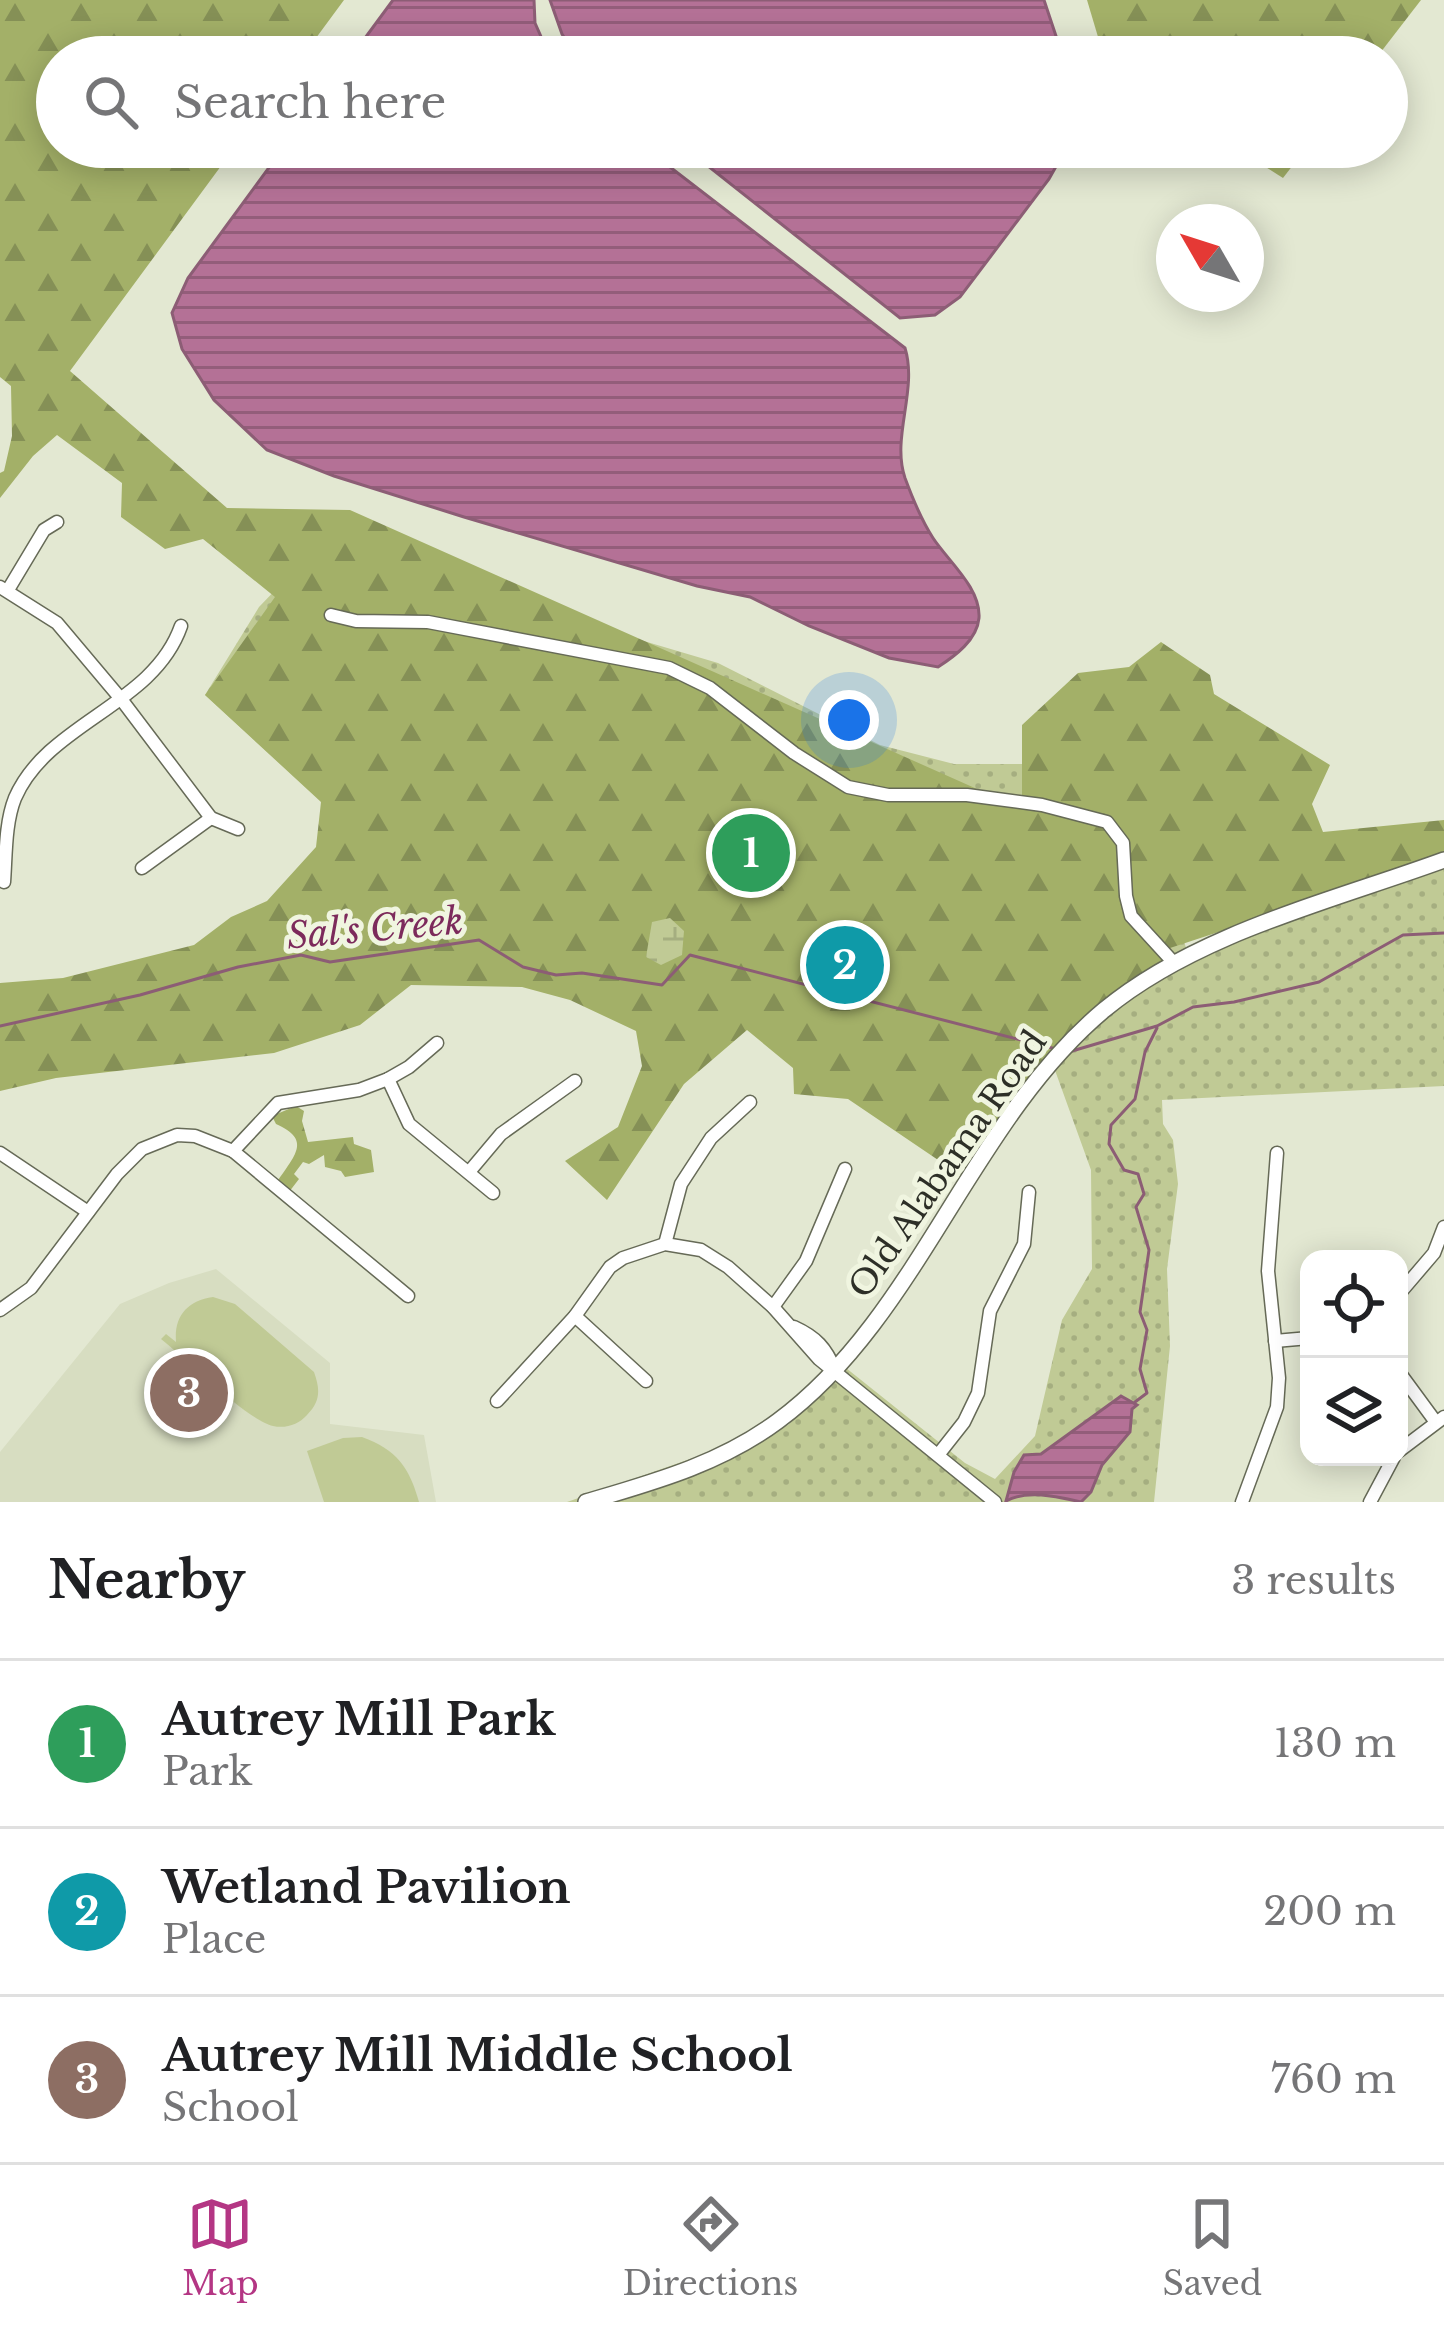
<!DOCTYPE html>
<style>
:root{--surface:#fff;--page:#f2f2f2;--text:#202124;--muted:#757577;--line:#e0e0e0;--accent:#b43684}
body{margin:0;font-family:"Libre Baskerville",serif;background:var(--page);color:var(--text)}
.controls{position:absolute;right:36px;bottom:36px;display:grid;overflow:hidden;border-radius:24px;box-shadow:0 6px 30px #0003}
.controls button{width:108px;height:108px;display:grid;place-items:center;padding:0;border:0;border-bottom:3px solid var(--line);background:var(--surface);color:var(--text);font:60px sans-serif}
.compass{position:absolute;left:1156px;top:204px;width:108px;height:108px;border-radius:50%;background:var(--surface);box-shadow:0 6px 30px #0003;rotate:309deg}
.you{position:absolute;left:849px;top:720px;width:42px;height:42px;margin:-30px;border:9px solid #fff;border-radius:50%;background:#1a73e8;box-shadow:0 0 0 18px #1a73e833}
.badge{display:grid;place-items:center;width:78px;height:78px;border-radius:50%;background:var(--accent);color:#fff;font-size:39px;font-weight:700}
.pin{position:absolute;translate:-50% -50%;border:6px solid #fff;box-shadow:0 3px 12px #0006}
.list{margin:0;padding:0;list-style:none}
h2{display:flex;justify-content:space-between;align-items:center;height:156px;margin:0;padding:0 48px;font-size:51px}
h2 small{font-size:39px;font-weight:400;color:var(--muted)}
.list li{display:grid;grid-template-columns:78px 1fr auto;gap:36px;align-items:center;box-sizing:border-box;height:168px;padding:0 48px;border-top:3px solid var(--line)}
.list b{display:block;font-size:45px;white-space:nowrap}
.list p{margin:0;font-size:39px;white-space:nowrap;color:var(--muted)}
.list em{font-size:39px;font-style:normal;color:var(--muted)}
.icon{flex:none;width:66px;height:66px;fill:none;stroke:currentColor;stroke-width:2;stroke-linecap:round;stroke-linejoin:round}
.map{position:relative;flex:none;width:1444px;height:1502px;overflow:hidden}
.search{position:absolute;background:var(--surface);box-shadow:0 6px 30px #0003;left:36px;right:36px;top:36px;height:132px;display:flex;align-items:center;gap:30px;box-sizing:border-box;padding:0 42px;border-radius:66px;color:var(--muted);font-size:45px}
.sheet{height:660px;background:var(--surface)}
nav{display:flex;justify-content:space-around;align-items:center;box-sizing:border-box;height:168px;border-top:3px solid var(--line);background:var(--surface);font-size:33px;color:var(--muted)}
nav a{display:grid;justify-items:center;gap:6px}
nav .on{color:var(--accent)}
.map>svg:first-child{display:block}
.built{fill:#d7ddc1}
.grass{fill:url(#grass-dots)}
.forest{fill:url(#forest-firs)}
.wetland{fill:url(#wetland-marsh)}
.garden{fill:#c0ca95}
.water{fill:url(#water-rules);stroke:#8c5d75;stroke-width:3}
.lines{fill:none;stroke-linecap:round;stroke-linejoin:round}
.stream{stroke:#8c5d75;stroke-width:3}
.minor-casing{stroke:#666a57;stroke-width:15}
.major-casing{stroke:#666a57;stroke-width:18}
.minor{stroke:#fff;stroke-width:12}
.major{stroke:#fff;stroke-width:15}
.labels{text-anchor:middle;stroke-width:10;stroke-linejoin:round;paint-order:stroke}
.street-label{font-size:33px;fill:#2d2f27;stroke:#f0f5e0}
.water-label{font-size:36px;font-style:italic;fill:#7c2a5b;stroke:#f0f5e0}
</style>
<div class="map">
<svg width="1444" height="1502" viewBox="0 0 1444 1502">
<defs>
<pattern id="grass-dots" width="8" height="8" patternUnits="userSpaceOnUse" patternTransform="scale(3)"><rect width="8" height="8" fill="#c0ca95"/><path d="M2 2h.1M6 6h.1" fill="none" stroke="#a5ae80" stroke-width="1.8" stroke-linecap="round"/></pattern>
<pattern id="forest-firs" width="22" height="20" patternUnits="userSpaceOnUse" patternTransform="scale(3)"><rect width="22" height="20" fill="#a3b068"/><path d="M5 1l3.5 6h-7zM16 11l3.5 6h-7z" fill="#859056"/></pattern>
<pattern id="wetland-marsh" width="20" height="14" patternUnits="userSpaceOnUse" patternTransform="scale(3)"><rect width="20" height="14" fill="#c0ca95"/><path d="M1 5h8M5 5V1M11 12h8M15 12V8" fill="none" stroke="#a5ae80"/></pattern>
<pattern id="water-rules" width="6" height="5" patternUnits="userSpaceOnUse" patternTransform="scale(3)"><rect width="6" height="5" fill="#b47196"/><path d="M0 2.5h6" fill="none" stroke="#935d7a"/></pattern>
</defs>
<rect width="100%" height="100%" fill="#e3e8d2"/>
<polygon class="built" points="216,1269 330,1363 330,1424 424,1435 436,1502 0,1502 0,1452 120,1304 169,1283"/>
<polygon class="grass" points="431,578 718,663 880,745 954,764 1045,764 1145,819 1188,954 1444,863 1444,1086 1162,1100 1163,1124 1173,1140 1178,1184 1167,1269 1170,1346 1154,1502 567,1502 788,1425 846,1368 965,1463 995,1479 1035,1436 1062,1320 1092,1269 1091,1170 1052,1062 687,977 322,802 205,695 259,607 284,581"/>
<g class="forest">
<polygon points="0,0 344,0 302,57 57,57 57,147 235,147 70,371 227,508 350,510 1022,809 1022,725 1078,673 1129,667 1161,642 1210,675 1214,694 1330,765 1312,804 1323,832 1444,820 1444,858 1170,948 1160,969 1050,1059 967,1169 944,1164 848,1099 794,1094 793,1068 747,1030 684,1084 607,1200 565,1161 618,1127 642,1066 636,1031 570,1000 522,987 411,985 360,1025 274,1053 56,1078 0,1091 0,983 63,978 194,945 231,917 267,901 316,847 321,802 205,695 275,597 203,539 165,549 121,517 122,483 57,435 33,456 0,498 0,473 4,471 12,436 11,386 0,377"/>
<polygon points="1087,0 1421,0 1377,57 1104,57"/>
<polygon points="1234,147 1307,147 1283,178"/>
<path d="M296 1106 304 1111 302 1121 308 1142 353 1137 354 1144 371 1150 374 1172 345 1177 341 1171 325 1167 324 1155 309 1164 303 1162 294 1174 299 1179 289 1192 277 1182C295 1155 312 1140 276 1124L272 1116Z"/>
</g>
<polygon class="wetland" points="670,918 684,931 682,955 661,965 646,957 652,922"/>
<g class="garden">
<path d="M213 1297 235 1304 314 1372C320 1389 321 1401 307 1415 299 1424 286 1429 273 1426 248 1421 185 1358 161 1339L166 1334 176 1342C174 1316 187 1301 213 1297Z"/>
<path d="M362 1437C397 1450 409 1467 419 1502H324L307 1451 343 1438Z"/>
</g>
<g class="water">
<polygon points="393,0 534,0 535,23 550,57 351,57"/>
<polygon points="550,0 1044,0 1063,57 577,57 562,34"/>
<path d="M284 147H644L905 348C918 390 891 437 905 478 912 497 922 521 933 538 948 561 981 588 979 618 977 640 955 656 938 667L889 658 809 626 750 597 697 586 464 517 334 476 267 450 214 400 182 349 172 313 188 278Z"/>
<polygon points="684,147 1067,147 1049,179 960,297 935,315 900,318"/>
<path d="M1121 1396 1137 1405 1132 1409 1130 1432 1102 1465 1091 1492 1081 1502C1059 1497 1028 1489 1006 1501L1014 1472 1024 1455 1041 1454Z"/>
</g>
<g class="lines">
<g class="stream">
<polyline points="0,1026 140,995 238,967 301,955 330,962 479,940 523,967 556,975 582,973 662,985 690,955 1056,1049"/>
<polyline points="1072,1051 1157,1026 1193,1007 1234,1002 1319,982 1403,935 1444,933"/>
<polyline points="1135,1402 1147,1393 1140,1369 1147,1330 1140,1312 1149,1250 1136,1207 1144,1194 1138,1174 1124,1170 1109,1144 1111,1125 1135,1099 1145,1052 1157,1028"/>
</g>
<g class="minor-casing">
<g id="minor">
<polyline points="0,587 57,623 121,699 211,818 238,829"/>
<polyline points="8,590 44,530 57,522"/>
<polyline points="331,615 356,621 428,622 669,668 710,688 794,753 848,787 888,795 967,795 1042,805 1107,822 1123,843 1126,896 1131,916 1174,963"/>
<polyline points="142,868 211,818"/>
<path d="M4 882C6 855 5 823 15 798 48 722 153 706 181 626"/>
<polyline points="388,1079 409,1124 493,1193"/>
<polyline points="233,1151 278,1103 359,1090 388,1079 409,1067 437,1043"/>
<polyline points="0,1153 88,1212"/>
<polyline points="469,1172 501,1134 575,1081"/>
<polyline points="665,1244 681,1184 711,1138 750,1102"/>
<polyline points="1399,1294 1434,1253 1444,1227"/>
<polyline points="773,1307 806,1261 845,1169"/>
<polyline points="0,1310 31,1288 117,1174 142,1149 177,1135 195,1136 233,1151 408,1296"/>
<polyline points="575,1316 646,1381"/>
<path d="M794 1327C816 1337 826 1348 835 1370"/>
<polyline points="1275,1341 1309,1338"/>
<polyline points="1399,1372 1435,1421"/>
<polyline points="497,1401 575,1316 610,1267 623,1258 665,1244 701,1250 728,1267 773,1307 819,1359 995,1502"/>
<polyline points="1399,1451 1444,1417"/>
<polyline points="938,1455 964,1422 978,1393 990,1311 1024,1244 1029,1192"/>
<polyline points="1242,1502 1277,1407 1279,1378 1268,1271 1277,1153"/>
<polyline points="1370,1502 1394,1457"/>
</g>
</g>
<g class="major-casing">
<path id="major" d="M586 1502C654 1482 720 1464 778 1421 918 1318 970 1122 1104 1010 1197 933 1332 901 1444 860"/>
</g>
<use href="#minor" class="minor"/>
<use href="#major" class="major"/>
</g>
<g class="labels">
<g class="street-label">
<text transform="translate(947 1164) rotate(-55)" y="12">Old Alabama Road</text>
</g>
<g class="water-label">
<text transform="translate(375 928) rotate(-5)" y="13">Sal's Creek</text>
</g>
</g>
</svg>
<div class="controls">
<button><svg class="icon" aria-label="locate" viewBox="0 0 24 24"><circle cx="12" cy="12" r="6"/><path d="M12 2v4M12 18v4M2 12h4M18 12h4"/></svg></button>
<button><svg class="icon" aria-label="layers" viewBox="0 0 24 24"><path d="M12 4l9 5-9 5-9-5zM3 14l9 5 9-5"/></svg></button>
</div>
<svg class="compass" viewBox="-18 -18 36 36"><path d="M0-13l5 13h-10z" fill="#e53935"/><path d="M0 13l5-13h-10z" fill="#757577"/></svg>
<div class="you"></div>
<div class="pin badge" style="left:751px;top:853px;background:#2e9e5b">1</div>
<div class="pin badge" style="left:845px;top:965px;background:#0f9aa8">2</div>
<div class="pin badge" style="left:189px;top:1393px;background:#8d6e63">3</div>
<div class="search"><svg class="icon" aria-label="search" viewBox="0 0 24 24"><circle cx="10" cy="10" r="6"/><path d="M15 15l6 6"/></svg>Search here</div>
</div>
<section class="sheet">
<h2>Nearby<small>3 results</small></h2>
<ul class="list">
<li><span class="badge" style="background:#2e9e5b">1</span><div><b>Autrey Mill Park</b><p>Park</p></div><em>130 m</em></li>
<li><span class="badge" style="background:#0f9aa8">2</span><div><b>Wetland Pavilion</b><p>Place</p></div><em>200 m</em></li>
<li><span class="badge" style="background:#8d6e63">3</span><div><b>Autrey Mill Middle School</b><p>School</p></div><em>760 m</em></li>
</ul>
</section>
<nav>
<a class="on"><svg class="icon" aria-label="map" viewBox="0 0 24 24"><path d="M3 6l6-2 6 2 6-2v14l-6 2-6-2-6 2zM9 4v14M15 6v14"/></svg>Map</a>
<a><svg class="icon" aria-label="directions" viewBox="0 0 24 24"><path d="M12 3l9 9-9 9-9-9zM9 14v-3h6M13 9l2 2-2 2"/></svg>Directions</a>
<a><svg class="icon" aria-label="saved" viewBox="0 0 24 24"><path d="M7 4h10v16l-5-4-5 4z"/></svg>Saved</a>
</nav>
